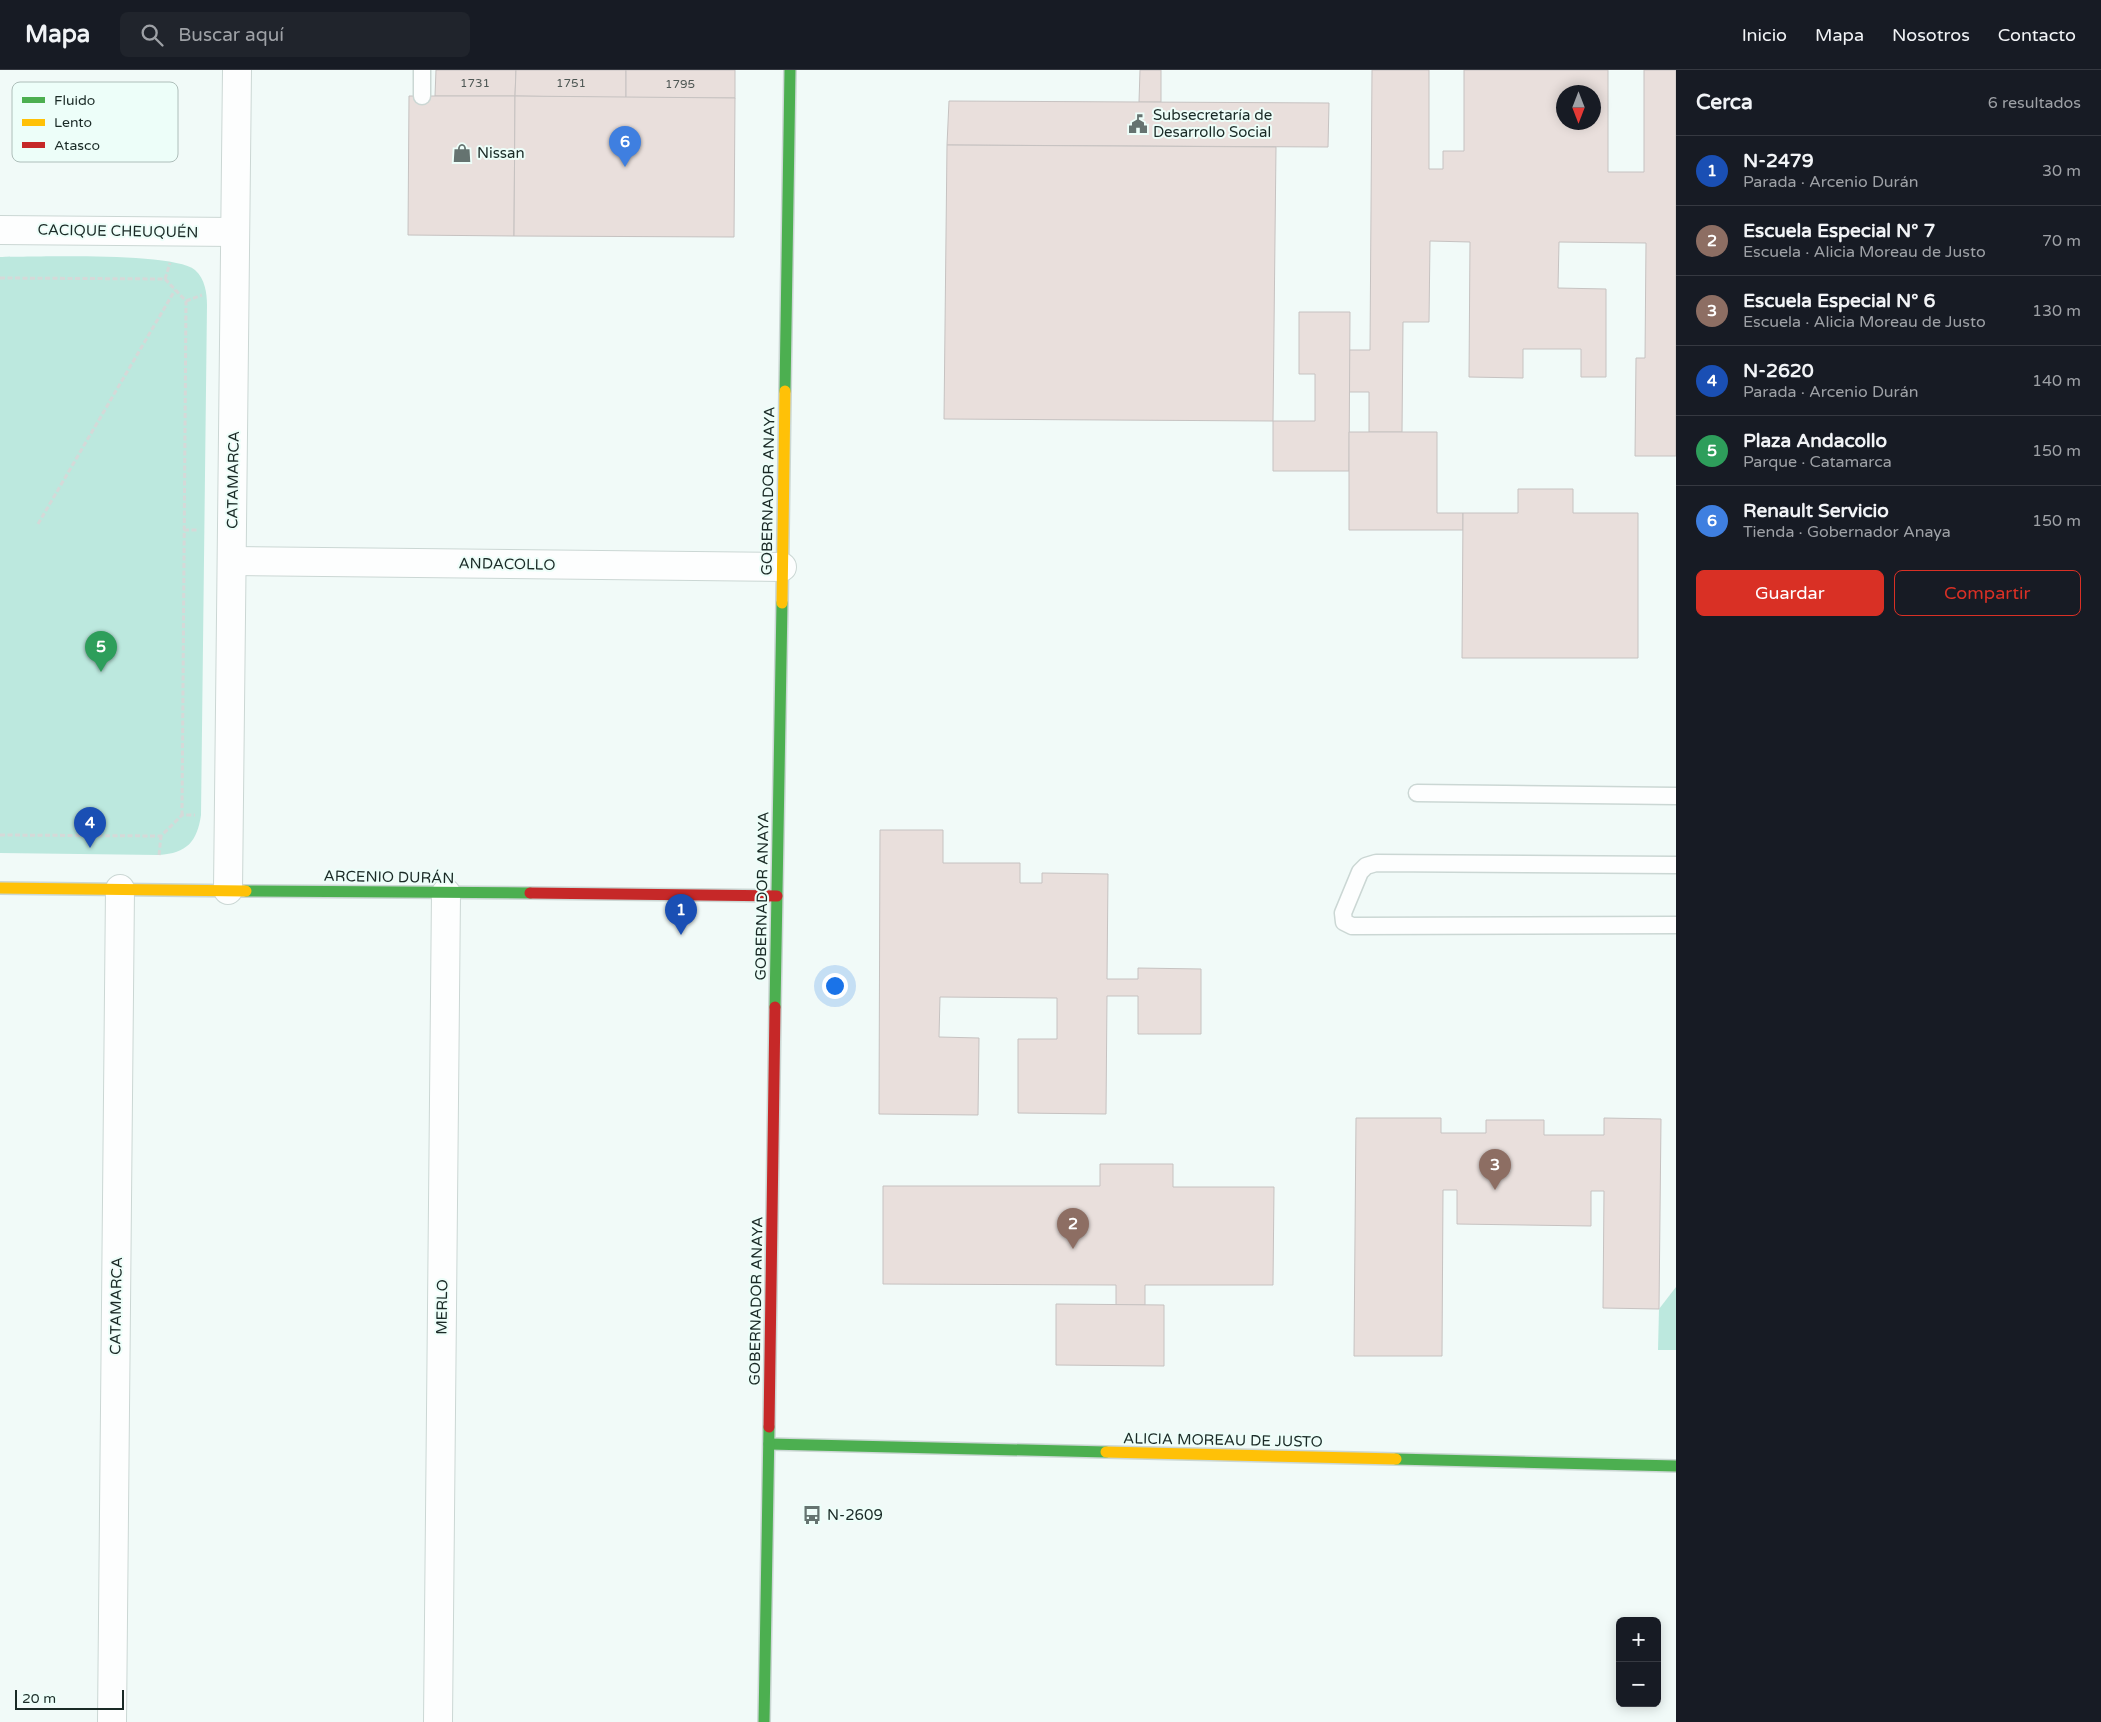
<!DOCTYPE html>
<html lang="es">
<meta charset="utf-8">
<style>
:root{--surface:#171b24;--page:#20242c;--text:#f1f3f6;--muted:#9ea1a6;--line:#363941;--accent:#d93025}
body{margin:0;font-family:"Varela Round",sans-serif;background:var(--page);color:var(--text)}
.controls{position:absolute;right:15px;bottom:15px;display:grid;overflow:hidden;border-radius:8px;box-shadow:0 2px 12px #0003}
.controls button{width:45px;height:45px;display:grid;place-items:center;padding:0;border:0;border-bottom:1px solid var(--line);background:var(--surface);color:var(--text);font:25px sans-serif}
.compass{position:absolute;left:1556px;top:15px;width:45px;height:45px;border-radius:50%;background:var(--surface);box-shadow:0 2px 12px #0003;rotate:180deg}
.scale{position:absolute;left:15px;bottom:12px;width:109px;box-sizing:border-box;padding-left:5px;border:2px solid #1a2a26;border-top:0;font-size:14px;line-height:18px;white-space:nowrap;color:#1a2a26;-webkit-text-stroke:4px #edfef9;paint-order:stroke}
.you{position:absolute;left:834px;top:915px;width:18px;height:18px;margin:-12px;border:4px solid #fff;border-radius:50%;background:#1a73e8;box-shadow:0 0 0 8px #1a73e833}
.badge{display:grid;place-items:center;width:32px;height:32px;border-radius:50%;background:var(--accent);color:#fff;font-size:16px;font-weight:700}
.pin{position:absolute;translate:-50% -41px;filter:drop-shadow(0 1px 2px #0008)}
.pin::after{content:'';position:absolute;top:26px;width:18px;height:15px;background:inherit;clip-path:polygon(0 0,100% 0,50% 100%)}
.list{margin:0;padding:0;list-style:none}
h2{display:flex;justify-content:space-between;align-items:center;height:65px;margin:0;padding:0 20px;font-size:21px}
h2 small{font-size:16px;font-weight:400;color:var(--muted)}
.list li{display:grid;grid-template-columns:32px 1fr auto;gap:15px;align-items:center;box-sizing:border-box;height:70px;padding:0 20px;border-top:1px solid var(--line)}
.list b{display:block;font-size:19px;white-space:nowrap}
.list p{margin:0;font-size:16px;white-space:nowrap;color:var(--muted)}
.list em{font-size:16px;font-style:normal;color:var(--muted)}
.actions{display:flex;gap:10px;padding:15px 20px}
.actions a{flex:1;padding:11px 0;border:1px solid var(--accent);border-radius:8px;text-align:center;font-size:18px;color:var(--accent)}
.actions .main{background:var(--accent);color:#fff}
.icon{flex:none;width:28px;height:28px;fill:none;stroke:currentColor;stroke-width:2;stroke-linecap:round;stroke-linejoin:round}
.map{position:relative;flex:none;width:1676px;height:1652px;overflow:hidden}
header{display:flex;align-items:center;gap:30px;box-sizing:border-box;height:70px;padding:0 25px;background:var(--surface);border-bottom:1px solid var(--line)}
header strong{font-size:24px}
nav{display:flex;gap:28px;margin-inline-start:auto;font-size:18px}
.search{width:350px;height:45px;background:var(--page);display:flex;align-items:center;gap:12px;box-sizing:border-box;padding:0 18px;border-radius:8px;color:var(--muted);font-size:19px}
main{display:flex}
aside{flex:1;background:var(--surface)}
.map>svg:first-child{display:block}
.green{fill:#bce8de}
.building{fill:#e9dfdc;stroke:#c6c2c1;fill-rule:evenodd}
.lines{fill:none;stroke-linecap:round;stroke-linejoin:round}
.lane-casing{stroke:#cbd7d4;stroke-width:19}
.street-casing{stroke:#cbd7d4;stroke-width:30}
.fast-casing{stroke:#cbd7d4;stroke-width:14}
.slow-casing{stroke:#cbd7d4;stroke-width:14}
.jam-casing{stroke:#cbd7d4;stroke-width:14}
.path{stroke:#d5d9d8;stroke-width:3;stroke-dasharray:5 2.5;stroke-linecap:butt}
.lane{stroke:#fdfefe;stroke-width:16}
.street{stroke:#fdfefe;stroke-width:28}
.fast{stroke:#4caf50;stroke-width:11}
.slow{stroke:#ffc107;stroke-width:11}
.jam{stroke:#c62828;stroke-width:11}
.labels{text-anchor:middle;stroke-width:4;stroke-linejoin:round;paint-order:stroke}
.number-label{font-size:12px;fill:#4e5754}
.poi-label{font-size:15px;fill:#1a2a26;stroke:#edfef9;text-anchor:start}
.street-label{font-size:15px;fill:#1a2a26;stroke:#edfef9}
.key{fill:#edfef9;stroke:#aebeba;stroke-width:1}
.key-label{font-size:14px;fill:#1a2a26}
</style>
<header>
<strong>Mapa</strong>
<div class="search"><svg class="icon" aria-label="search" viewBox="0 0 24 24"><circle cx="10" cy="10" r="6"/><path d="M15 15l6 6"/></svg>Buscar aquí</div>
<nav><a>Inicio</a><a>Mapa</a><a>Nosotros</a><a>Contacto</a></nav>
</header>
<main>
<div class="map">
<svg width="1676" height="1652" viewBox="0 0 1676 1652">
<rect width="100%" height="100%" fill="#f1faf8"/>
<g class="green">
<path d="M0 187C35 187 173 182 195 200 205 209 207 223 207 235L201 745C197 772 187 783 159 785L0 783Z"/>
<polygon points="1676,1217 1676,1280 1658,1280 1659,1239"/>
</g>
<g class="building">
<polygon points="436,0 516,0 515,26 435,26"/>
<polygon points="516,0 626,0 626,28 515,26"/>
<rect x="626" y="0" width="109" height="28"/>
<polygon points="1140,0 1161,0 1161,32 1139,32"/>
<path d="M1372 0H1429V99H1443V81H1464V0H1608V102H1644V0H1676V386H1635L1636 288H1645L1646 173 1559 172 1558 218 1606 219V307H1581V279H1523V308L1469 307 1470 172 1430 171 1429 252H1403L1402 362H1369V322H1349V280H1370ZM1564 22H1594V52H1564Z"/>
<polygon points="409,26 515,26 514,166 408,165"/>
<polygon points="515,26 735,28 734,167 514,166"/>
<polygon points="949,31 1329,33 1328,77 947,75"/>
<polygon points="947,75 1276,77 1273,351 944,349"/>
<polygon points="1299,242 1350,242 1349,401 1273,401 1273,351 1315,351 1315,304 1299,304"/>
<polygon points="1349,362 1437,362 1437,443 1463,443 1463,460 1349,460"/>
<polygon points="1518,419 1573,419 1573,443 1638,443 1638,588 1462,588 1463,443 1518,443"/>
<polygon points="880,760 943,760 943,793 1020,793 1020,813 1042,813 1042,803 1108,804 1107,909 1138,909 1138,898 1201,899 1201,964 1138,964 1138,926 1107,926 1106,1044 1018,1043 1018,969 1057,969 1057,928 940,927 939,967 979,968 978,1045 879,1044"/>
<polygon points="1356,1048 1441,1048 1441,1063 1486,1063 1486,1050 1544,1050 1544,1065 1604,1065 1604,1048 1661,1049 1659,1239 1603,1238 1604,1121 1591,1121 1591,1156 1457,1154 1457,1120 1443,1120 1442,1286 1354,1286"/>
<polygon points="1100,1094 1173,1094 1173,1117 1274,1117 1273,1215 1145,1215 1145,1235 1116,1235 1116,1215 883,1214 883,1116 1100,1116"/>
<polygon points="1056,1234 1164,1235 1164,1296 1056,1295"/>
</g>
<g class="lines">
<g class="lane-casing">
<g id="lane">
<polyline points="422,26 422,0"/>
<polyline points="1417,723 1676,726"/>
<polyline points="1676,795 1376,793 1366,796 1360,802 1343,843 1344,852 1352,856 1676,855"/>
</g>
</g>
<g class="street-casing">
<g id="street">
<polyline points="0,160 235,162"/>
<polyline points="232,491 782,497"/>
<polyline points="228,820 237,0"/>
<polyline points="112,1652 120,819"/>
<polyline points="438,1652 446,823"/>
</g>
</g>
<g class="fast-casing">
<g id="fast">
<polyline points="785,321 790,0"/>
<polyline points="246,821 530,823"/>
<polyline points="775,937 782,533"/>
<polyline points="769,1374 1106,1382"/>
<polyline points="1396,1389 1676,1396"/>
<polyline points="764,1652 769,1357"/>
</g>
</g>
<g class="slow-casing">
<g id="slow">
<polyline points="782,533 785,321"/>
<polyline points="0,818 246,821"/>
<polyline points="1106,1382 1396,1389"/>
</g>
</g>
<g class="jam-casing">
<g id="jam">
<polyline points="530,823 777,826"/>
<polyline points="769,1357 775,937"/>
</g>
</g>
<g class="path">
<polyline points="0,208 165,209 186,231 182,745"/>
<polyline points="165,209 170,193"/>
<polyline points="186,231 202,225"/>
<polyline points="38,454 175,220"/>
<polyline points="184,460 199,460"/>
<polyline points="0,765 161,766 182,745 195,745"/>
<polyline points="159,785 161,766"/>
</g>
<use href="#lane" class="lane"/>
<use href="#street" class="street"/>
<use href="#fast" class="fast"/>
<use href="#slow" class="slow"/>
<use href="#jam" class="jam"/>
</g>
<defs>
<g id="civic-bare" transform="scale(1.5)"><path d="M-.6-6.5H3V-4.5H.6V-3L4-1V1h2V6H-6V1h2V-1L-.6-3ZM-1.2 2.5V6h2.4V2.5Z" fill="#657370" stroke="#edfef9" stroke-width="2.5" paint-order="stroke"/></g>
<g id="shop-bare" transform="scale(1.5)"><path d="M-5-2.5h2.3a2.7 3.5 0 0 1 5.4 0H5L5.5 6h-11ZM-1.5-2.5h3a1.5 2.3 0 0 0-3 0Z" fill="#657370" stroke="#edfef9" stroke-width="2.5" paint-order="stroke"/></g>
<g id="bus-bare" transform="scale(1.5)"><path d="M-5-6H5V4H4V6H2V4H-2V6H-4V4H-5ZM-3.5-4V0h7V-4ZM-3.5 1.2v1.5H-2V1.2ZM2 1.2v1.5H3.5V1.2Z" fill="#657370" stroke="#edfef9" stroke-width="2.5" paint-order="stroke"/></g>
</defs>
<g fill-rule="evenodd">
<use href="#civic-bare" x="1138" y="54"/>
<use href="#shop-bare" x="462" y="83"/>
<use href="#bus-bare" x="812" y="1445"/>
</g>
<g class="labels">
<g class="number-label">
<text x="475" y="17">1731</text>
<text x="571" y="17">1751</text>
<text x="680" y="18">1795</text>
</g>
<g class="poi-label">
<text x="1153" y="50">Subsecretaría de<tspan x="1153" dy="17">Desarrollo Social</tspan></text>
<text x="477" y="88">Nissan</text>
<text x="827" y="1450">N-2609</text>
</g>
<g class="street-label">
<text transform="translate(118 161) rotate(1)" y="5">CACIQUE CHEUQUÉN</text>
<text transform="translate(233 410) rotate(-89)" y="5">CATAMARCA</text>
<text transform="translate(768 421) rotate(-89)" y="5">GOBERNADOR ANAYA</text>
<text transform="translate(507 494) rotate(1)" y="5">ANDACOLLO</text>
<text transform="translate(389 807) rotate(1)" y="5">ARCENIO DURÁN</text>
<text transform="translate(762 826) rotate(-89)" y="5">GOBERNADOR ANAYA</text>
<text transform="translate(756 1231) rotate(-89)" y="5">GOBERNADOR ANAYA</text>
<text transform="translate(116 1236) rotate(-89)" y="5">CATAMARCA</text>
<text transform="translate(442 1237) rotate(-89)" y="5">MERLO</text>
<text transform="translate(1223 1370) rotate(1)" y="5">ALICIA MOREAU DE JUSTO</text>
</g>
</g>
<rect x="12" y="12" width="166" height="80" rx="8" class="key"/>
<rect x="22" y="27" width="23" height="6" fill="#4caf50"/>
<rect x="22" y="49" width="23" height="7" fill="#ffc107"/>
<rect x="22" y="72" width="23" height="6" fill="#c62828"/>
<g class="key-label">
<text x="54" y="35">Fluido</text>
<text x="54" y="57">Lento</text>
<text x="54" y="80">Atasco</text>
</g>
</svg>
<div class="controls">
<button>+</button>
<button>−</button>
</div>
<svg class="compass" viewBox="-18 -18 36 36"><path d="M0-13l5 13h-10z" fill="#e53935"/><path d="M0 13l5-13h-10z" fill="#9ea1a6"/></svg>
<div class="scale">20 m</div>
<div class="you"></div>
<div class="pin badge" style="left:681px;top:865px;background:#1a4fb4">1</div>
<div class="pin badge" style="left:1073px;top:1179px;background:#8d6e63">2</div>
<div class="pin badge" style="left:1495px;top:1120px;background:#8d6e63">3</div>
<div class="pin badge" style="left:90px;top:778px;background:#1a4fb4">4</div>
<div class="pin badge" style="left:101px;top:602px;background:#2e9e5b">5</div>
<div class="pin badge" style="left:625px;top:97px;background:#3f7fe0">6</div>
</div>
<aside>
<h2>Cerca<small>6 resultados</small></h2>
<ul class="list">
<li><span class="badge" style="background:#1a4fb4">1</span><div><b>N-2479</b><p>Parada · Arcenio Durán</p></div><em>30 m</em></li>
<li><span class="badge" style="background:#8d6e63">2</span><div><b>Escuela Especial N° 7</b><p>Escuela · Alicia Moreau de Justo</p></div><em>70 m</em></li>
<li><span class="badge" style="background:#8d6e63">3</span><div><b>Escuela Especial N° 6</b><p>Escuela · Alicia Moreau de Justo</p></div><em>130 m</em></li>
<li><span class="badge" style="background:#1a4fb4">4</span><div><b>N-2620</b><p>Parada · Arcenio Durán</p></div><em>140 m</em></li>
<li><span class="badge" style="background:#2e9e5b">5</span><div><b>Plaza Andacollo</b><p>Parque · Catamarca</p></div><em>150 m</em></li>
<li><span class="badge" style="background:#3f7fe0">6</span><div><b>Renault Servicio</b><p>Tienda · Gobernador Anaya</p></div><em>150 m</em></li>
</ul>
<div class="actions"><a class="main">Guardar</a><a>Compartir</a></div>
</aside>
</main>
